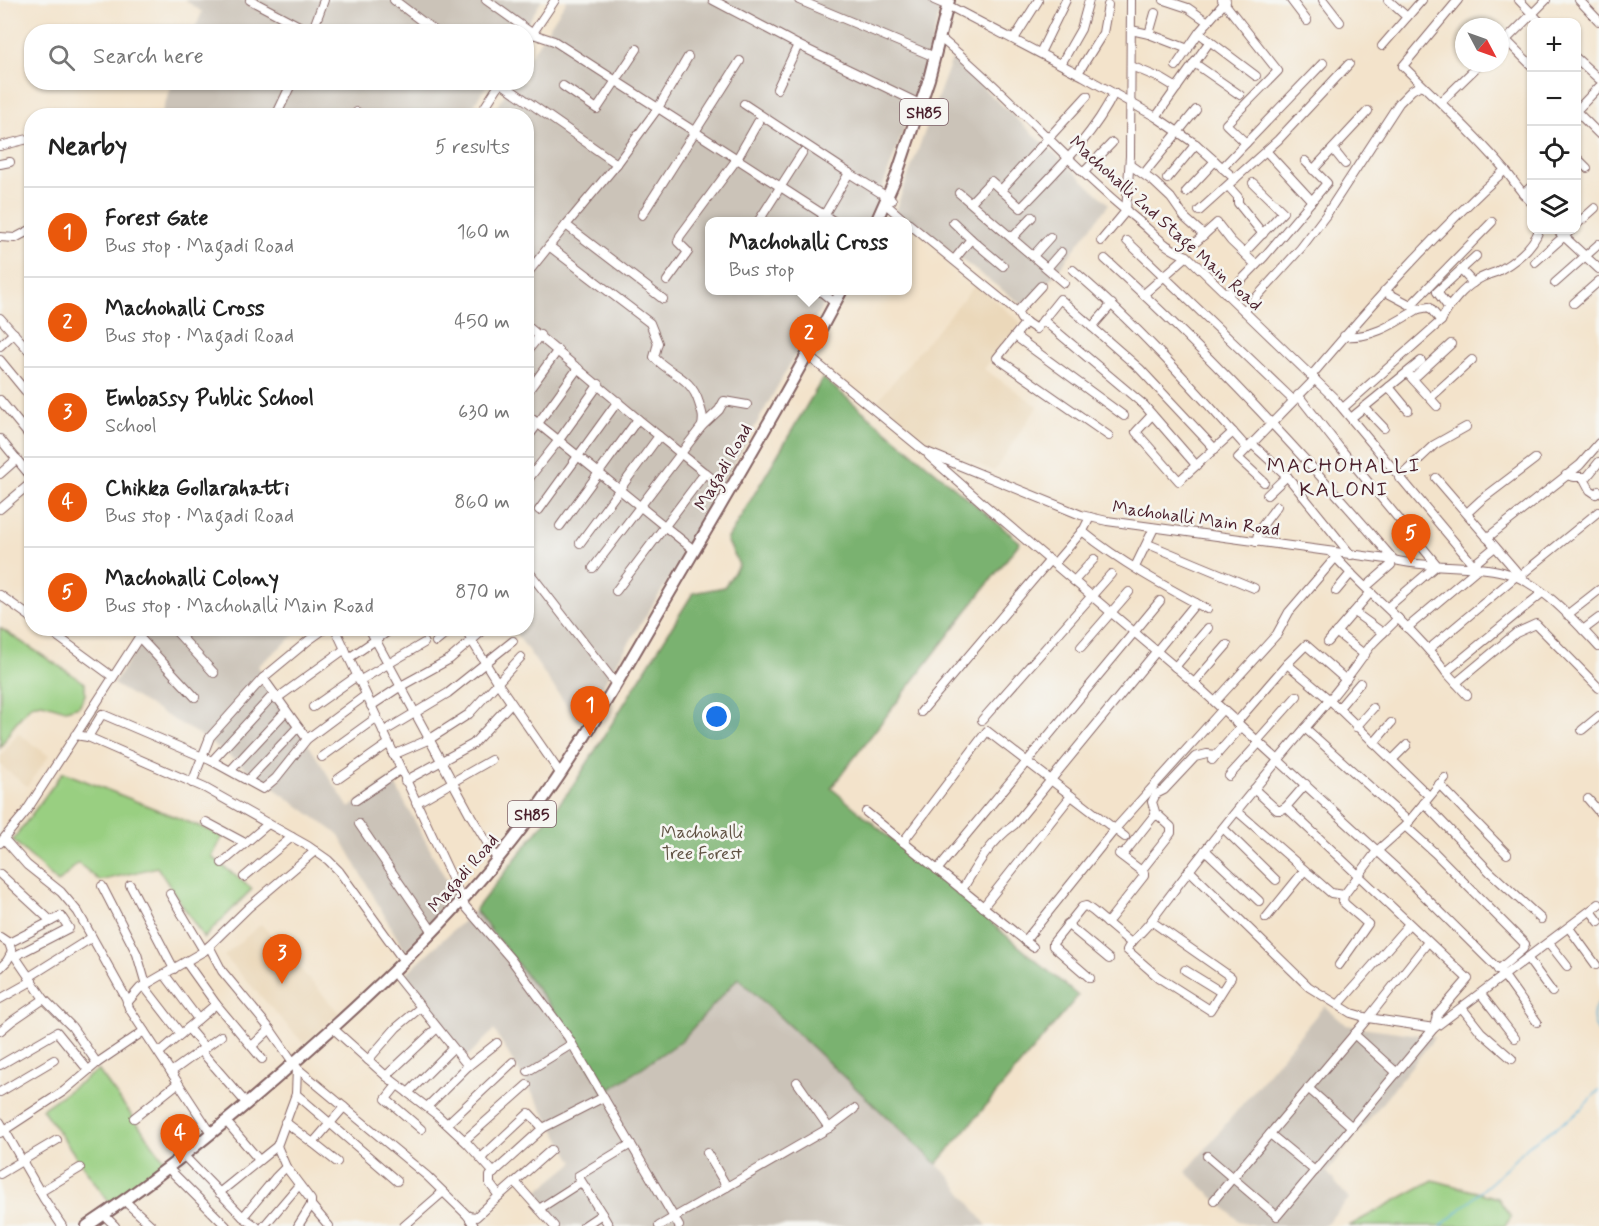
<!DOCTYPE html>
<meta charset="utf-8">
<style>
:root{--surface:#fff;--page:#f6f6f6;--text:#222;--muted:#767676;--line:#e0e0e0;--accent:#ea580c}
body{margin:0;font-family:Mynerve,sans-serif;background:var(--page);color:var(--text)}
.controls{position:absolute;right:18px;top:18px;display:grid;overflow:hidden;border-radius:12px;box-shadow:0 2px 4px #0004}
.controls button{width:54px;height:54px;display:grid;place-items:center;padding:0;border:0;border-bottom:2px solid var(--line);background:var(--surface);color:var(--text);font:30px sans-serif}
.compass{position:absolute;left:1455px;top:18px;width:54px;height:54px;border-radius:50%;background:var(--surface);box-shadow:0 2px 4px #0004;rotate:131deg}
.you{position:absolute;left:717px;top:717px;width:21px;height:21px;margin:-15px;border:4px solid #fff;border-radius:50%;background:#1a73e8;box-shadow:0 0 0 9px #1a73e833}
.badge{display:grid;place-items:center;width:39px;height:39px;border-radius:50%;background:var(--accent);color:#fff;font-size:20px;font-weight:700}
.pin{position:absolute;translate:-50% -50px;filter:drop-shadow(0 2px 3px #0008)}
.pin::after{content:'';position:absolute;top:32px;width:21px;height:18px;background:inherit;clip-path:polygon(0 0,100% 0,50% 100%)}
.popup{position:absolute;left:705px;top:217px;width:207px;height:78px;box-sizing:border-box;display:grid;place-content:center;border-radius:12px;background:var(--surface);filter:drop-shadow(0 2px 4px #0005);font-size:20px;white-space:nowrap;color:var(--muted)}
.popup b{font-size:22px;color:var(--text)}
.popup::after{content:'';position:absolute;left:50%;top:100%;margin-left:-12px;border:12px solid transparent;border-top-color:var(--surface)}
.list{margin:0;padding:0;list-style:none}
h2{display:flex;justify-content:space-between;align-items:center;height:78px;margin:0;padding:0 24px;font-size:26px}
h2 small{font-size:20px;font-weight:400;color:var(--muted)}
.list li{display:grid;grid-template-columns:39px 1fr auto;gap:18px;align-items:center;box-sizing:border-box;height:90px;padding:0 24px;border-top:2px solid var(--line)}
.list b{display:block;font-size:22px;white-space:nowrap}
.list p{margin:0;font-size:20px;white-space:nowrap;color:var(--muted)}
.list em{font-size:20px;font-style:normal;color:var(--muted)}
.icon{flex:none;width:33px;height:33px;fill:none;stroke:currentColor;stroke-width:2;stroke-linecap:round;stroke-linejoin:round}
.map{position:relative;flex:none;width:1599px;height:1226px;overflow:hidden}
.search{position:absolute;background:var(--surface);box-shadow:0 2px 4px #0004;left:24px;top:24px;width:510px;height:66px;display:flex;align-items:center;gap:15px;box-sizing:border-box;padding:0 21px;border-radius:24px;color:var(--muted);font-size:22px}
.panel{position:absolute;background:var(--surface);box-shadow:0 2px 4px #0004;left:24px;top:108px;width:510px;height:528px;border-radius:24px}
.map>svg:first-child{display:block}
.built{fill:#ebd8ba}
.industrial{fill:#cbc3b8}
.green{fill:#99cf81;stroke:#727756;stroke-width:1.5}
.forest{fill:#7ab26f;stroke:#62684d;stroke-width:1.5}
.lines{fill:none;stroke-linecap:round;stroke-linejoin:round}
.stream{stroke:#5eb4db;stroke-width:1.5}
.minor-casing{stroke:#856463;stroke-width:10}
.major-casing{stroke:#856463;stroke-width:14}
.minor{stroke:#fff;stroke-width:8}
.major{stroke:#fff;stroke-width:10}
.labels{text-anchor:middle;stroke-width:5;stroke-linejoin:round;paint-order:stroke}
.shield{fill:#f6f6f2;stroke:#7e6067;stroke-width:1.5}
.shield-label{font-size:16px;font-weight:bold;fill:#4a1f2b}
.street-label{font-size:18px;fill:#4a1f2b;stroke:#f6f6f2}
.park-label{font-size:18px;fill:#625445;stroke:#f6f6f2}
.quarter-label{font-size:21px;letter-spacing:1.5px;fill:#4a1f2b;stroke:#f6f6f2}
</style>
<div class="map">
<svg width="1599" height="1226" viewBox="0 0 1599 1226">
<rect width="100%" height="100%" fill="#f6f6f2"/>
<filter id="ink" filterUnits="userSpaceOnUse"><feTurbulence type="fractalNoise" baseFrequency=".0167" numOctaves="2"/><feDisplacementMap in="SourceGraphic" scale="12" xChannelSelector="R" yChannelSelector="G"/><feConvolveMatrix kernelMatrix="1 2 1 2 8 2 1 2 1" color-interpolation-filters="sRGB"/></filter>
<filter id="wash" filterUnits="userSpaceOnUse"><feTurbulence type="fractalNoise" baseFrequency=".008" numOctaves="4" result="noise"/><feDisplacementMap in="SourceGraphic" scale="24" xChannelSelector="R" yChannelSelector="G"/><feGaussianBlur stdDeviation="1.35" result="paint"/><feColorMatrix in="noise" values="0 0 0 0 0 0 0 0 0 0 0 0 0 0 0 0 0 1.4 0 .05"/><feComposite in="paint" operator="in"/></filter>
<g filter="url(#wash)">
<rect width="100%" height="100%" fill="#f3e3cb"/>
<g class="built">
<polygon points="976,284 1021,323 984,369 1038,406 994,471 926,443 877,401"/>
<polygon points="18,733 49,756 27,786 0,765 0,757"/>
<polygon points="261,924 339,1013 304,1044 224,956"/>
</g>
<g class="industrial">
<polygon points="185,0 542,0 522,32 194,31 202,12"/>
<polygon points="567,0 942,0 925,73 870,221 710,222 710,290 831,291 674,571 579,723 513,629 526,628 526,116 491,116 512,83 526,82 527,61"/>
<polygon points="952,59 1109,204 1028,309 895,211"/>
<polygon points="173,83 488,83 467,115 160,116"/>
<polygon points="150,629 302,629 258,666 349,808 391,777 456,898 405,952 339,835 201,736 113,684"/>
<polygon points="475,910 560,1018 605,1093 682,1040 738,977 950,1177 987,1226 562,1226 533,1195 574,1162 494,1030 467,1057 401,978"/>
<polygon points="1324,1006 1346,1025 1435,1037 1327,1172 1349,1199 1324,1226 1258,1226 1239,1221 1186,1172"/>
</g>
<g class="green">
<polygon points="0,628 85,683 85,695 79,706 66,710 42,703 31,705 13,726 0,748"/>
<polygon points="63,772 223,836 212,857 252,889 204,938 157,867 100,881 78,863 58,883 13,840"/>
<polygon points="98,1070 166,1162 110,1204 42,1109"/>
<polygon points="1433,1180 1498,1198 1511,1217 1505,1226 1349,1226"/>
</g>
<polygon class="forest" points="823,378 1020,542 831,788 1078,996 937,1164 738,978 682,1040 605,1093 560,1018 475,910 573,786 693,593 724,587 739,565 727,540"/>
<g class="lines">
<g class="stream">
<path d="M1599 1001C1591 1013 1592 1021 1599 1033"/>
<polyline points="1441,1226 1494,1180 1529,1145 1575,1115 1599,1090"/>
</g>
</g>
</g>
<g filter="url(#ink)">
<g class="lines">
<g class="minor-casing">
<g id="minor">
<polyline points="250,0 301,27 313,31"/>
<polyline points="394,0 436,32"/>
<polyline points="486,0 533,34 554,41 835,222"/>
<polyline points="713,0 798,45 920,104"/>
<polyline points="799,0 935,57"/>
<polyline points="934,0 948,6"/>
<polyline points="1164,0 1188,8 1208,22"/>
<polyline points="1222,0 1278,71 1226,124 1246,143"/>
<polyline points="1291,0 1307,21"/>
<polyline points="1323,0 1340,22"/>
<polyline points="1388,0 1407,17"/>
<path d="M1458 0 1403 66C1437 100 1474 133 1505 170 1514 181 1521 193 1532 203"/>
<polyline points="1519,0 1540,22"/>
<polyline points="1579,0 1599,21"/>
<polyline points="953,8 1083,76 1156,117 1197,145 1235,179"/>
<polyline points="1131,30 1149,34 1188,49"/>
<polyline points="312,32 324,0"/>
<polyline points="1199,33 1256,76"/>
<polyline points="1149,34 1155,13"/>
<polyline points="1014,39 1038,1"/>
<polyline points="1506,40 1532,66"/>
<path d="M945 42C1012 97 1068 164 1135 218 1154 233 1164 248 1187 256L1333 397 1477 569 1407 628"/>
<polyline points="526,43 555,0"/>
<polyline points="1382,46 1422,0"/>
<polyline points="1500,46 1546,0"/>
<polyline points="1040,53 1066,0"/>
<polyline points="1576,58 1599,79"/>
<polyline points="1194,63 1240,95"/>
<polyline points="1061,64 1081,29 1089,0"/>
<polyline points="1131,66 1162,79 1177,88"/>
<polyline points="1176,66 1200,31 1226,1"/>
<polyline points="1078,73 1103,33 1108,5"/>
<polyline points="501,83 617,164 658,108 688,57"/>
<polyline points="563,86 597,109 637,49"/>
<polyline points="777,89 798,45"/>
<polyline points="1441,102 1481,63"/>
<polyline points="744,104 849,173"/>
<polyline points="1576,111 1599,87"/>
<polyline points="1576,111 1599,134"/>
<polyline points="276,116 292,82"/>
<polyline points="355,116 357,112"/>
<polyline points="479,116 501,82"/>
<polyline points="1156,117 1210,41"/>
<polyline points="0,146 32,138"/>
<polyline points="1333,149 1345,164"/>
<polyline points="1266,151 1312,201"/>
<polyline points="1576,157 1587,168"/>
<polyline points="0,164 10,162"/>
<polyline points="617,164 566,225 663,299"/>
<polyline points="1130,165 1154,182 1171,198 1185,218 1204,235"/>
<polyline points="1222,168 1323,63"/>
<polyline points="1147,170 1196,110"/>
<polyline points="1313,170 1368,111"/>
<polyline points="1084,172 1112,143"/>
<polyline points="1167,179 1196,144"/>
<polyline points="1228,186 1238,197 1238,203 1263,234"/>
<polyline points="1001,190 1087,96"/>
<polyline points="1186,192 1215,161"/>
<polyline points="959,193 1064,283"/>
<polyline points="1523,194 1532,186"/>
<path d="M971 202 991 181 1021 208C1054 173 1093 137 1114 93"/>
<polyline points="889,207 906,222"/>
<polyline points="1199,211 1278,140 1349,64"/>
<polyline points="642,215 740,61"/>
<polyline points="758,222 802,153"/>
<polyline points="820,222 849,173 892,200"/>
<polyline points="953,222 971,239"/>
<polyline points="908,223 1017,312 1021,319 1036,329 1060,299 1140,369 1215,449"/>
<polyline points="1576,225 1595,208"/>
<polyline points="1557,230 1599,269"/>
<polyline points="0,237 15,238 32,229"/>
<polyline points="1012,238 1032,217"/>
<polyline points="1101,241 1126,211 1130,156 1131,0"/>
<polyline points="1127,241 1293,400"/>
<polyline points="1196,242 1217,223 1231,241 1256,265"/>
<path d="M549 246 650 323 658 343 654 357C670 375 691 376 699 403 702 413 704 416 702 426L719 410 724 401 747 405"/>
<polyline points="1244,253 1283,212 1253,183"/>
<polyline points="1033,256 1050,237"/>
<path d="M1105 259C1208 352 1303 454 1394 560"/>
<polyline points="954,260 971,239 1003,266"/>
<polyline points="1535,262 1571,230"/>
<polyline points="1047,268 1061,252"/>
<path d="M1073 270C1136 324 1192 386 1247 448"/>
<polyline points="1461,270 1473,283"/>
<polyline points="526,275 566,225"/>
<polyline points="667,281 688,252 678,242 680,236 737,159 758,122"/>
<polyline points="1555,283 1599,244"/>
<polyline points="819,290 835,303"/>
<polyline points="1384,291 1418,309 1429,307 1441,321"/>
<polyline points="1144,294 1187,256"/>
<polyline points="1227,295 1264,257 1327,183 1305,161"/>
<polyline points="1574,303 1599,281"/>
<polyline points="1411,305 1492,222"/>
<polyline points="1448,307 1437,292 1476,256"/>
<polyline points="1244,311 1301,248 1326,215 1399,103 1412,90 1421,85"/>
<polyline points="1017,312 1041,286"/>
<polyline points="0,318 32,354"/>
<polyline points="1043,320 1144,405 1196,465"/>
<polyline points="1026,322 997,358 1109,436"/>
<polyline points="526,325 638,419 705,473 616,591"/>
<polyline points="1092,327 1112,304"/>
<polyline points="1015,336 1124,416"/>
<path d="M1344 336C1372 339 1395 323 1418 309"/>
<polyline points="0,346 14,333"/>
<polyline points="526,353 540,335"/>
<path d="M807 355 924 451 1081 515 1107 521 1394 560C1429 569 1468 563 1503 572 1541 582 1573 619 1599 647"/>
<polyline points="0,360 32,399"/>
<path d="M1311 376C1372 304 1435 233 1505 170"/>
<polyline points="1410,376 1437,406"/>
<polyline points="1413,379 1451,344"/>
<polyline points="1389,387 1408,410"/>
<polyline points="526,394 558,350"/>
<polyline points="1298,395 1339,447 1437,565 1388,607"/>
<polyline points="1430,398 1472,360"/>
<polyline points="0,400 32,439"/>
<polyline points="1364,407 1384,428"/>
<path d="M1343 408 1441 321C1449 305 1463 288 1479 279 1484 276 1490 274 1496 272 1513 263 1533 248 1539 230"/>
<polyline points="526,414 694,550"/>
<polyline points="1152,415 1136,432 1179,481 1233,432"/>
<polyline points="1351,418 1421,361"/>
<polyline points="0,439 32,478"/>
<polyline points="526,440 578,368"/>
<polyline points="1252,444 1287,476 1351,555"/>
<polyline points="929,456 987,507 1194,683 1397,869 1502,973 1537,1022"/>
<polyline points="705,473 728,491"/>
<polyline points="0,474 17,459"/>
<polyline points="1566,475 1575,477 1587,477 1599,462"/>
<polyline points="1583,477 1590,490 1596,494 1599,491"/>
<polyline points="1399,478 1434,445 1466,427"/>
<polyline points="1436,478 1523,579"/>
<polyline points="526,482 559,440 599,384"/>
<polyline points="1264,482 1238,458 1315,379"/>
<polyline points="1267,495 1287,476"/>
<polyline points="0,509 32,482"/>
<polyline points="539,510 618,401"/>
<polyline points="1467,513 1481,500 1535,459"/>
<polyline points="560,526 638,419"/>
<path d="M1082 531C1120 562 1164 586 1207 609"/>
<polyline points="1487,538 1580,465 1599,443"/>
<polyline points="1256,542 1259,530 1277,506"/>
<polyline points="580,543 659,436"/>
<polyline points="1148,544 1254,588"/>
<path d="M1331 552C1367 594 1413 626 1446 672L1542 593"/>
<polyline points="1054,564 1084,529 1090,517"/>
<polyline points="1473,565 1495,547"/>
<polyline points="1135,567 1154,528"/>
<polyline points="526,568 615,683"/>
<polyline points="593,568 702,426"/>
<polyline points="1520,576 1598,512"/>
<polyline points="1074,581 1094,559"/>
<polyline points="1366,587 1391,565"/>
<polyline points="1336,591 1351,573"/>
<polyline points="0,595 32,618"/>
<polyline points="1354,612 1383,633"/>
<polyline points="1567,615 1599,590"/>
<polyline points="46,628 113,677"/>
<polyline points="173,628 214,673"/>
<polyline points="335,628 465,906 510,958 568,1037 679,1226"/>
<polyline points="369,628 471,816 497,859"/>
<polyline points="464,628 497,682 560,773"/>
<polyline points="1583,630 1599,618"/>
<polyline points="1336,632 1365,655"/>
<polyline points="139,637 195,697"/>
<polyline points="436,642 453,628"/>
<polyline points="1328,642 1371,592"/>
<polyline points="1081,647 1129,592"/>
<polyline points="1429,649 1515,577"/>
<polyline points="349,658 393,628"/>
<polyline points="1287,664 1330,700 1429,796"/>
<polyline points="1175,667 1208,628"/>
<polyline points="1446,672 1467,695"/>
<polyline points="263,678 307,739"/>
<polyline points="359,681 424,643"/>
<polyline points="1194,683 1227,645"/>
<polyline points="1456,683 1516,633 1536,624 1599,688"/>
<polyline points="276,699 345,649"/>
<polyline points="1215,702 1277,634 1289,612 1336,557"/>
<polyline points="371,706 401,686 450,659 486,628"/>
<polyline points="313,707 357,676"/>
<polyline points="1338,709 1360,683"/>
<polyline points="921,712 1050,560"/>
<polyline points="982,720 1111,574"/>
<polyline points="1236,723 1287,664 1306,645 1346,680"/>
<polyline points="1356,727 1373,708"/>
<polyline points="1305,728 1409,822"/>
<polyline points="1582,730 1599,716"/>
<polyline points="383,732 448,693 513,641"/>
<polyline points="75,735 88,737 205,788 308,846 328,860 339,871 404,961"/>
<polyline points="88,737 102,714 212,761 263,789 276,778 307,739 366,695"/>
<polyline points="1257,741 1297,696"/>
<polyline points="1374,743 1391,723"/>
<polyline points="393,755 430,739 469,714 521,657"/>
<polyline points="322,757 376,718"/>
<polyline points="1212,760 1241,727"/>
<polyline points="1392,760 1407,745"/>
<polyline points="212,761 274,694"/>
<polyline points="231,770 286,711"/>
<polyline points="1229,776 1259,743"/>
<polyline points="338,779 388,744"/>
<polyline points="248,780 298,727"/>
<polyline points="405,781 473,744 511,703"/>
<polyline points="192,783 210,737 263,678 309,640 326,628"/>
<polyline points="1439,784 1507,854"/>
<polyline points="1254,789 1277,810 1281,810 1286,807"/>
<polyline points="1588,799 1599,812"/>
<polyline points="356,800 400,770"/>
<polyline points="416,803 491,760"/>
<polyline points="1424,803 1490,872 1541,919"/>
<polyline points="1237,811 1331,893 1344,895"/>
<polyline points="866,812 1033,947"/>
<polyline points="1156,815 1152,802 1156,794 1164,790 1195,757 1207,754 1217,755"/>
<polyline points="206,822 245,843"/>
<polyline points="359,824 433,932"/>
<polyline points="1405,826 1435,853 1525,944 1523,949 1498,970"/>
<polyline points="1223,828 1276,880"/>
<polyline points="4,839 27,865 61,892 78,912 126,998 129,1008 211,1133"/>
<polyline points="903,842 987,731 1125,837"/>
<polyline points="0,843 25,813 145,628"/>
<polyline points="1205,850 1259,901"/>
<polyline points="1122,856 1153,817 1158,815 1171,827 1171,833 1141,871"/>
<polyline points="222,863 268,824"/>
<polyline points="937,870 1160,601"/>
<polyline points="1189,870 1309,987 1351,1013 1368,1018 1434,1028 1437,1015 1468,979 1286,807 1306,784"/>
<polyline points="0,874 51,921"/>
<polyline points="244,877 292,837"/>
<polyline points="130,885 174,969"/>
<polyline points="102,886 137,954 146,985"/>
<path d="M962 890C976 866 991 841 1014 825L1196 603"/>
<polyline points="170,894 204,951"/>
<polyline points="983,907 1071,796"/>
<polyline points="1591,911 1599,922"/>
<polyline points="1266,918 1304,871"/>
<path d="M1151 921 1231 977 1210 1010 1158 977 1127 950C1132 939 1144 931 1151 921 1208 844 1268 771 1330 699 1345 682 1358 662 1372 644 1380 635 1390 627 1398 618"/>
<polyline points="1107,923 1144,876 1144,873 1119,854"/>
<polyline points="1067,924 1109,959"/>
<polyline points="1569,928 1596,965"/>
<polyline points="0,937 9,943 12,952 29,977 91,938"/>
<polyline points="1025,941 1115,829 1222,710"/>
<polyline points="9,943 61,916 69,928 15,956"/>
<polyline points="1549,943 1567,966"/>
<polyline points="209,946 222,971 270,1029 297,1068 427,1176 468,1216 474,1226"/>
<polyline points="1528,959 1552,992"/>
<polyline points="186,962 216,1004 262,1059"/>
<polyline points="1339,965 1368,924 1345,904 1343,901 1344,895 1377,851 1405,826 1445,778"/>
<polyline points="0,968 7,961 12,952"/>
<polyline points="1185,970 1221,992"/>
<polyline points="165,975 198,1019"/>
<polyline points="29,977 44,999 72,1027 97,1063"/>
<polyline points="397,977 468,1066"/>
<polyline points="1090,978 1053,946 1053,943 1082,907 1086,906 1093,911 1131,943"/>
<polyline points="144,986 181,1034"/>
<polyline points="1481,994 1515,1038"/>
<polyline points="0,999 32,981"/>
<polyline points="127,1003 140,988 204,951 249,907 315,851"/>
<polyline points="1339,1004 1409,924"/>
<polyline points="1462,1008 1481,1032 1512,1059"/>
<polyline points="188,1028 205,1048"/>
<polyline points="0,1031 12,1021 44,999"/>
<polyline points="337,1032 386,1076 437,1115 467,1143 494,1173"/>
<polyline points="1354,1034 1397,1073"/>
<polyline points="252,1046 270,1029"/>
<polyline points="201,1051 247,1104"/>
<polyline points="159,1053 216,1004"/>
<polyline points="368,1060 396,1028 421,1007"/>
<polyline points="0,1065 57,1032 88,1070"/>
<polyline points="297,1068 296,1094 277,1146 286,1167 311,1200 311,1205 298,1226"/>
<polyline points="528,1071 572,1044"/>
<polyline points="171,1072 221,1036"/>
<polyline points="386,1076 437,1028"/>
<polyline points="397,1085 386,1099 421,1129"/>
<polyline points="1308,1088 1352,1127"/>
<polyline points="0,1092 54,1060"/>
<polyline points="408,1093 453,1048"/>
<polyline points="296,1094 397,1181"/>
<polyline points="427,1107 468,1066 497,1043"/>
<polyline points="134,1118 178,1083"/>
<polyline points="0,1122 44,1199 62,1226"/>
<polyline points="285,1122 313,1143 344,1107"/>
<polyline points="447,1124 513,1062"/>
<polyline points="230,1126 259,1160"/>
<polyline points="829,1128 854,1109"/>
<polyline points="0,1133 64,1091 97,1063 144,1031"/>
<polyline points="1270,1134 1315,1171"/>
<polyline points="465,1140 527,1085"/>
<polyline points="313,1143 337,1162"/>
<polyline points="551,1150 499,1196 490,1184 490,1176 543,1128 604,1097"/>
<polyline points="707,1153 727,1187"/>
<polyline points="1207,1156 1277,1216 1434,1028 1599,904"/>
<polyline points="481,1158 529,1113 543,1128"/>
<polyline points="187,1159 243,1217 256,1226"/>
<polyline points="171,1171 226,1226"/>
<polyline points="0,1174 57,1140"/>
<polyline points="515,1182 554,1226"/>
<polyline points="40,1192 80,1168"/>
<polyline points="219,1193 277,1146"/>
<polyline points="1214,1200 1368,1018 1428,942"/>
<polyline points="128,1204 152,1226"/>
<polyline points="311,1205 329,1226"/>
<polyline points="539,1209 581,1182"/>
<polyline points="602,1214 609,1226"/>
<polyline points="468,1216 476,1217 499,1196"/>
<polyline points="243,1217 276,1177 286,1167"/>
<polyline points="108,1219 115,1226"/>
<polyline points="264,1226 299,1185"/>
<polyline points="404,1226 443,1192"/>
<polyline points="584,1226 602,1214 578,1176 631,1144"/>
<polyline points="659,1226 829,1128 797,1082"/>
</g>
</g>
<g class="major-casing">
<g id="major">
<polyline points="876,222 896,177 929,79 949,0"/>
<path d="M87 1226C165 1174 238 1113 307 1051 380 986 452 918 512 841 570 768 616 684 663 604 724 500 785 397 842 290"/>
</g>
</g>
<use href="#minor" class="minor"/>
<use href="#major" class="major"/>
</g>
</g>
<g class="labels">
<g class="shield">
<rect x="900" y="99" width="48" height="26" rx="4.5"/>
<rect x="508" y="801" width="48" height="26" rx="4.5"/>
</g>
<g class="shield-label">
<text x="924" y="118">SH85</text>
<text x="532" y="820">SH85</text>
</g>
<g class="street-label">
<text transform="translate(1166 223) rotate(42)" y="6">Machohalli 2nd Stage Main Road</text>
<text transform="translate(723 467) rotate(-60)" y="6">Magadi Road</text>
<text transform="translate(1196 518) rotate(8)" y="6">Machohalli Main Road</text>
<text transform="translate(463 873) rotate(-49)" y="6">Magadi Road</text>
</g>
<g class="park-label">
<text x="702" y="838">Machohalli<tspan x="702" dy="21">Tree Forest</tspan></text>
</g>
<g class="quarter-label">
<text x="1344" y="472">MACHOHALLI<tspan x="1344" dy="24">KALONI</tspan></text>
</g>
</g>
</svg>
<div class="controls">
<button>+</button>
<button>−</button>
<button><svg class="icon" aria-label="locate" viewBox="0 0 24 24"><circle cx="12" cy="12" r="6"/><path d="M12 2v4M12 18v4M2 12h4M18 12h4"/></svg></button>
<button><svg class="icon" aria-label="layers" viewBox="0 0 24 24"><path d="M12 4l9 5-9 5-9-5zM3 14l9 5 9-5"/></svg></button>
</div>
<svg class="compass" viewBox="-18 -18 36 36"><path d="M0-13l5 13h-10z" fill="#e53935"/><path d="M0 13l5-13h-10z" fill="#767676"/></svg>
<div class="you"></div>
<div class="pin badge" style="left:590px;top:736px">1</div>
<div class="pin badge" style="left:809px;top:364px">2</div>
<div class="popup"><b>Machohalli Cross</b>Bus stop</div>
<div class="pin badge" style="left:282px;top:984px">3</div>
<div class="pin badge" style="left:180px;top:1164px">4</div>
<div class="pin badge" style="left:1411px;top:564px">5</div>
<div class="search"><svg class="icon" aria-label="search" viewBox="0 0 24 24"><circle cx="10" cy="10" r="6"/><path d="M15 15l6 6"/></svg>Search here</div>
<section class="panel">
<h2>Nearby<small>5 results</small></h2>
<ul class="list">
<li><span class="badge">1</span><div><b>Forest Gate</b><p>Bus stop · Magadi Road</p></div><em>160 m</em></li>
<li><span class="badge">2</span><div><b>Machohalli Cross</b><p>Bus stop · Magadi Road</p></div><em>450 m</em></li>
<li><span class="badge">3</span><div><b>Embassy Public School</b><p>School</p></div><em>630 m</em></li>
<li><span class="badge">4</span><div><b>Chikka Gollarahatti</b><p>Bus stop · Magadi Road</p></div><em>860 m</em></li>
<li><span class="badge">5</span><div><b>Machohalli Colony</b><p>Bus stop · Machohalli Main Road</p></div><em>870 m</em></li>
</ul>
</section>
</div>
